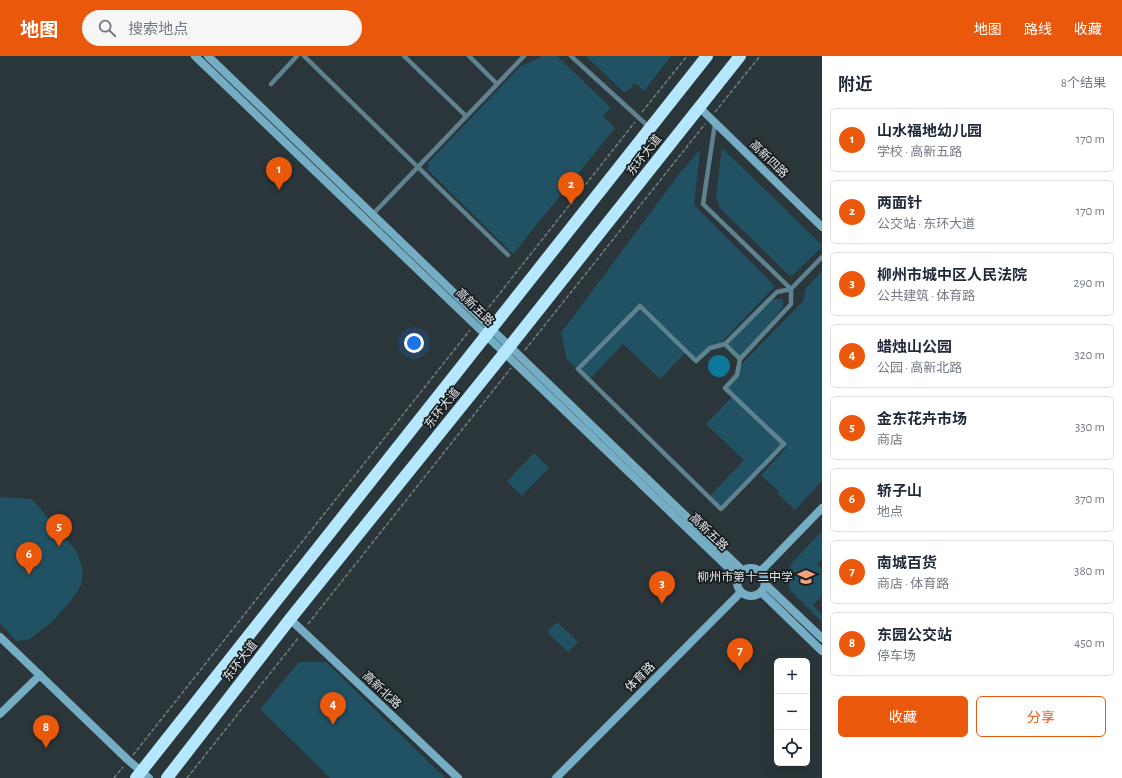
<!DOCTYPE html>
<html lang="zh">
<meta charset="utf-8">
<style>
:root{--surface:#fff;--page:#f6f6f7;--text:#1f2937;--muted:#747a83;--line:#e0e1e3;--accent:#ea580c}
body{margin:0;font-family:"Alegreya Sans","Noto Sans SC",sans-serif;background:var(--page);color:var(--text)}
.controls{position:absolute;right:12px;bottom:12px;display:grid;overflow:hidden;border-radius:6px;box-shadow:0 4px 16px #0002}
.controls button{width:36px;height:36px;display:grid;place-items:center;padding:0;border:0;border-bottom:1px solid var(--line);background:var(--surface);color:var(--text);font:20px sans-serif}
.you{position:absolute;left:414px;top:287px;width:14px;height:14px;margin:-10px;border:3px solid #fff;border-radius:50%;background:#1a73e8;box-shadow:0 0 0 6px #1a73e833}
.badge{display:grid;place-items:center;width:26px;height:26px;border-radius:50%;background:var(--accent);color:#fff;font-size:13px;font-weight:700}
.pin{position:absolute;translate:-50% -33px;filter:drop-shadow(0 1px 2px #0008)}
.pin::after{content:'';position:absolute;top:21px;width:14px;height:12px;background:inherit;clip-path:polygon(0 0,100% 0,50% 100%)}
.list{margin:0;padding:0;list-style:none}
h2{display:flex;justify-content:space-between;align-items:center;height:52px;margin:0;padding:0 16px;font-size:17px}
h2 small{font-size:13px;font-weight:400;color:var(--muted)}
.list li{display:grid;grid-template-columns:26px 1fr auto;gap:12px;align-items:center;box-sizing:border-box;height:64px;margin:0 8px 8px;padding:0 8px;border:1px solid var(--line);border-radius:6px}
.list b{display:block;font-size:15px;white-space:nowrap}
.list p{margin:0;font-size:13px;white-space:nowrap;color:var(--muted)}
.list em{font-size:13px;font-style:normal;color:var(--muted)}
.actions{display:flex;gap:8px;padding:12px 16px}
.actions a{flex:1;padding:9px 0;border:1px solid var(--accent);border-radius:6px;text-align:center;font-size:14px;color:var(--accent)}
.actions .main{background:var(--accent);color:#fff}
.icon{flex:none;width:22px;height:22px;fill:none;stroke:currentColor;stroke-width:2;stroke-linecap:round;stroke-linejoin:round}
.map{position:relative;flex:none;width:822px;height:722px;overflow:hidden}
header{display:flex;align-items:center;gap:24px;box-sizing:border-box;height:56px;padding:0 20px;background:var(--accent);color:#fff}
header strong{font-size:19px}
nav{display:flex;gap:22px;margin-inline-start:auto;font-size:14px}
.search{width:280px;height:36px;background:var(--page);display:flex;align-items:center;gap:10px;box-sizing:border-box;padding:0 14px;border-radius:22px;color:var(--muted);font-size:15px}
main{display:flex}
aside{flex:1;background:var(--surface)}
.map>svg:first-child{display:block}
.green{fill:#215264}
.water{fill:#0d799a}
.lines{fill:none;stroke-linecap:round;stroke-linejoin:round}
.path{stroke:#757e81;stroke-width:1.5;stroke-dasharray:4 2;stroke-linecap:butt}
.lane{stroke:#5f8290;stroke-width:4.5}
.secondary{stroke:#75adc4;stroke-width:8}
.highway{stroke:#b5e8fe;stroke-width:12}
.labels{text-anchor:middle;stroke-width:3.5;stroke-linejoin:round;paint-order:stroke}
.street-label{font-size:12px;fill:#e2e8eb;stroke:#181c1e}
.poi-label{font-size:12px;fill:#e2e8eb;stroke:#181c1e;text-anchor:end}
</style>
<header>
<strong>地图</strong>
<div class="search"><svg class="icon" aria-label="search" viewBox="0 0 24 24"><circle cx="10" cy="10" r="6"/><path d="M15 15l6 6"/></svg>搜索地点</div>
<nav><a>地图</a><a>路线</a><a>收藏</a></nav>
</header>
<main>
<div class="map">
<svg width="822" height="722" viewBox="0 0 822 722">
<rect width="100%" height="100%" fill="#2b363a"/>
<g class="green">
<polygon points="542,0 557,0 610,51 609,54 603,60 615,72 513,198 428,114 428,107 521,10 533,5"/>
<polygon points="586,0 671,0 644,35 635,27 625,37"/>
<polygon points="722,92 822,189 822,191 791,221 720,152 716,140"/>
<polygon points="700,94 694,149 775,230 721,287 710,292 696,305 686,296 660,323 623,288 589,324 567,304 561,277 680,117"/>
<polygon points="822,215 822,425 795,454 778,438 779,436 761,419 786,392 783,388 721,453 709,441 744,404 706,368 733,340 725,332 737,319 742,308 803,245 806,232"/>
<polygon points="774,243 783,243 783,251 740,303 725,288"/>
<polygon points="534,397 549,412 522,440 507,425"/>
<polygon points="0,441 32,443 77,496 83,515 81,529 72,543 51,567 28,584 16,585 0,567"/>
<polygon points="822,475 822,503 817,508 822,513 822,540 813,549 822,559 822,566 789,533 791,508"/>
<polygon points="557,566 578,586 568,596 547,576"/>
<polygon points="299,606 326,606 445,722 330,722 260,653"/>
</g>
<circle class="water" cx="719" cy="310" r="11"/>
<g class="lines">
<g class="path">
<polyline points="642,56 687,0"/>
<polyline points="715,56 760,0"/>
<polyline points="485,256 635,66"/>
<polyline points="525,294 705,68"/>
<polyline points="308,568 511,312"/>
<polyline points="133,699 470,274"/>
<polyline points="114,722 123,711"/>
<polyline points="187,722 299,581"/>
</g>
<g class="lane">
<polyline points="304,0 508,199"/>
<polyline points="404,0 466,60"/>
<polyline points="469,0 497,28"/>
<polyline points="571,0 649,71"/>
<polyline points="271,28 297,0"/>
<polyline points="715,67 703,148 791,233 791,248 740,303 725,288 777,236 791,233 822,201"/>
<polyline points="373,158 524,0"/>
<polyline points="725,288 710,292 696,305 640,250 578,313 721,453 784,388 725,332 737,319 740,303"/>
</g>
<g class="secondary">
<polyline points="195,0 738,521"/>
<polyline points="208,0 743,515"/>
<polyline points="699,51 822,171"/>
<circle cx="751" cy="526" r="14"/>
<polyline points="760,516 822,452"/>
<polyline points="765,528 822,582"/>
<polyline points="761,536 822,595"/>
<polyline points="290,563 458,722"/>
<polyline points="0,581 128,704 149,722"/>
<polyline points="0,658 40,619"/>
<polyline points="556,722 741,536"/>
</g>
<g class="highway">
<polyline points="136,722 707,0"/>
<polyline points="167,722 290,563 510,290 740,0"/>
</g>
</g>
<defs>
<g id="school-bare" transform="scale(1.38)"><path d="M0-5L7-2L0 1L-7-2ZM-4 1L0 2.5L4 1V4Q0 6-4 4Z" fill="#f1a17c" stroke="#181c1e" stroke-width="2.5" paint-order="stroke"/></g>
</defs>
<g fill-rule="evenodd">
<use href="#school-bare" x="806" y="521"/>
</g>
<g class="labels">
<g class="street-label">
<text transform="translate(644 99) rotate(-52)" y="4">东环大道</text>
<text transform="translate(769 103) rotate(44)" y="4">高新四路</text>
<text transform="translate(475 251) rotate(44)" y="4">高新五路</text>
<text transform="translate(442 352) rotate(-51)" y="4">东环大道</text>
<text transform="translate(709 476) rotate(44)" y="4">高新五路</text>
<text transform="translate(240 605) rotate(-52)" y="4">东环大道</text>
<text transform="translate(640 621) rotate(-45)" y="4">体育路</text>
<text transform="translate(382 634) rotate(43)" y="4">高新北路</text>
</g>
<g class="poi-label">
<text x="793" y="525">柳州市第十二中学</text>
</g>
</g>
</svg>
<div class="controls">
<button>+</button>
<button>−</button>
<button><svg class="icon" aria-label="locate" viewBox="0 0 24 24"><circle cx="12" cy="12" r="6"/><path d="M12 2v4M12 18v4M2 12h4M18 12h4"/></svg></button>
</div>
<div class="you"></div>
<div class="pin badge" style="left:279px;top:134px">1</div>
<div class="pin badge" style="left:571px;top:149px">2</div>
<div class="pin badge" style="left:662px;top:548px">3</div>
<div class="pin badge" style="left:333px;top:669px">4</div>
<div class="pin badge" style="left:59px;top:491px">5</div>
<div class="pin badge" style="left:29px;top:519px">6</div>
<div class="pin badge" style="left:740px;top:615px">7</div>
<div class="pin badge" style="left:46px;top:692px">8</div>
</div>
<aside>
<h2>附近<small>8个结果</small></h2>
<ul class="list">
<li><span class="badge">1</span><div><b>山水福地幼儿园</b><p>学校 · 高新五路</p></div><em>170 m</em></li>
<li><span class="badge">2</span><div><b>两面针</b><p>公交站 · 东环大道</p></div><em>170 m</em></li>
<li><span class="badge">3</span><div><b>柳州市城中区人民法院</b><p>公共建筑 · 体育路</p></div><em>290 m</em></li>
<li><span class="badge">4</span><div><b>蜡烛山公园</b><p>公园 · 高新北路</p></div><em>320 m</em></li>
<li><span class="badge">5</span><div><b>金东花卉市场</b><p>商店</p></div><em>330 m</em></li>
<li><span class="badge">6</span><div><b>轿子山</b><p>地点</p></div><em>370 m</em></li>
<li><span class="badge">7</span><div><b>南城百货</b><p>商店 · 体育路</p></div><em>380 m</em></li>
<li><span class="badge">8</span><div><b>东园公交站</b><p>停车场</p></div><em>450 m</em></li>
</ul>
<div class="actions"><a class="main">收藏</a><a>分享</a></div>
</aside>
</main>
